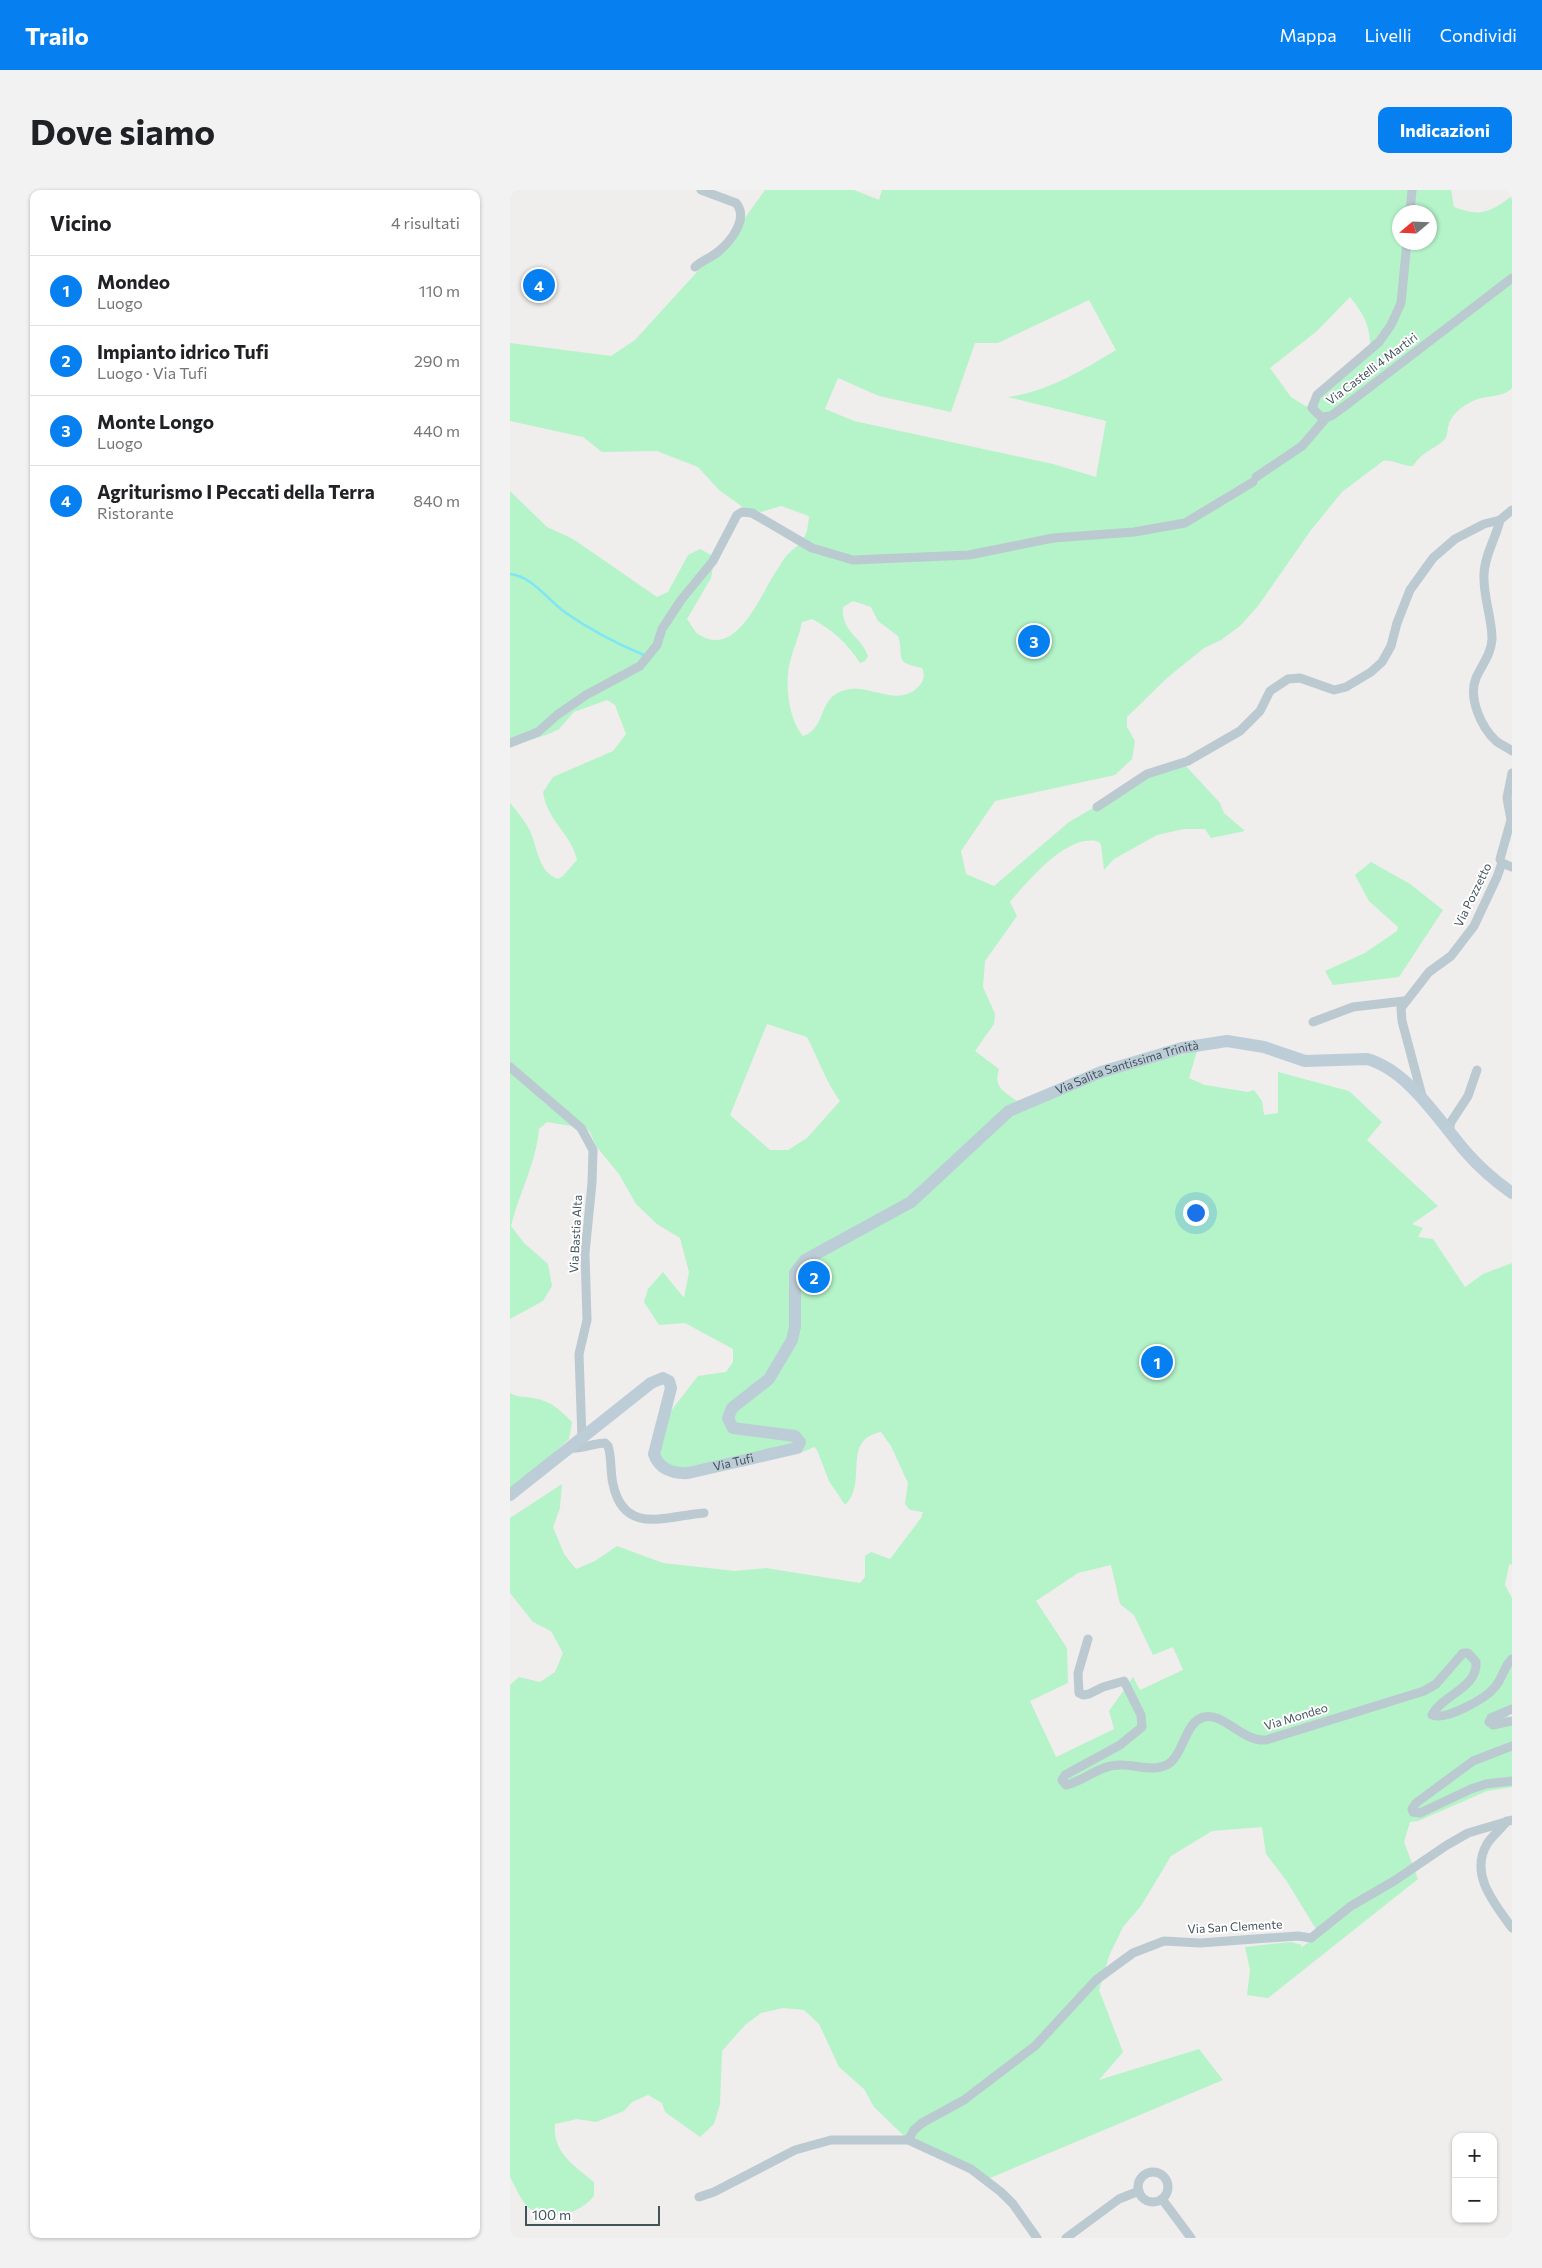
<!DOCTYPE html>
<html lang="it">
<meta charset="utf-8">
<style>
:root{--surface:#fff;--page:#f2f2f2;--text:#202124;--muted:#757577;--line:#e0e0e0;--accent:#0680f0}
body{margin:0;font-family:Commissioner,sans-serif;background:var(--page);color:var(--text)}
.controls{position:absolute;right:15px;bottom:15px;display:grid;overflow:hidden;border-radius:10px;box-shadow:0 1px 4px #0004}
.controls button{width:45px;height:45px;display:grid;place-items:center;padding:0;border:0;border-bottom:1px solid var(--line);background:var(--surface);color:var(--text);font:25px sans-serif}
.compass{position:absolute;left:882px;top:15px;width:45px;height:45px;border-radius:50%;background:var(--surface);box-shadow:0 1px 4px #0004;rotate:251deg}
.scale{position:absolute;left:15px;bottom:12px;width:135px;box-sizing:border-box;padding-left:5px;border:2px solid #43535c;border-top:0;font-size:14px;line-height:18px;white-space:nowrap;color:#43535c;-webkit-text-stroke:4px #fff;paint-order:stroke}
.you{position:absolute;left:685px;top:1022px;width:18px;height:18px;margin:-12px;border:4px solid #fff;border-radius:50%;background:#1a73e8;box-shadow:0 0 0 8px #1a73e833}
.badge{display:grid;place-items:center;width:32px;height:32px;border-radius:50%;background:var(--accent);color:#fff;font-size:16px;font-weight:700}
.pin{position:absolute;translate:-50% -50%;border:2px solid #fff;box-shadow:0 1px 5px #0006}
.list{margin:0;padding:0;list-style:none}
h2{display:flex;justify-content:space-between;align-items:center;height:65px;margin:0;padding:0 20px;font-size:21px}
h2 small{font-size:16px;font-weight:400;color:var(--muted)}
.list li{display:grid;grid-template-columns:32px 1fr auto;gap:15px;align-items:center;box-sizing:border-box;height:70px;padding:0 20px;border-top:1px solid var(--line)}
.list b{display:block;font-size:19px;white-space:nowrap}
.list p{margin:0;font-size:16px;white-space:nowrap;color:var(--muted)}
.list em{font-size:16px;font-style:normal;color:var(--muted)}
.map{position:relative;flex:none;width:1002px;height:2048px;overflow:hidden;border-radius:10px}
header{display:flex;align-items:center;gap:30px;box-sizing:border-box;height:70px;padding:0 25px;background:var(--accent);color:#fff}
header strong{font-size:24px}
nav{display:flex;gap:28px;margin-inline-start:auto;font-size:18px}
.intro{display:flex;align-items:center;justify-content:space-between;box-sizing:border-box;height:120px;padding:0 30px}
h1{margin:0;font-size:35px}
.button{padding:12px 22px;border-radius:10px;background:var(--accent);color:#fff;font-size:18px;font-weight:700}
main{display:flex;gap:30px;padding:0 30px}
aside{flex:1;background:var(--surface);border-radius:10px;box-shadow:0 1px 4px #0004}
.map>svg:first-child{display:block}
.green{fill:#b5f3c8;fill-rule:evenodd}
.lines{fill:none;stroke-linecap:round;stroke-linejoin:round}
.stream{stroke:#7ee6f5;stroke-width:2.5}
.street{stroke:#bbc9d1;stroke-width:9}
.secondary{stroke:#bdcdd8;stroke-width:12}
.labels{text-anchor:middle;stroke-width:4;stroke-linejoin:round;paint-order:stroke}
.street-label{font-size:12px;fill:#43535c;stroke:#fff}
</style>
<header>
<strong>Trailo</strong>
<nav><a>Mappa</a><a>Livelli</a><a>Condividi</a></nav>
</header>
<div class="intro"><h1>Dove siamo</h1><a class="button">Indicazioni</a></div>
<main>
<aside>
<h2>Vicino<small>4 risultati</small></h2>
<ul class="list">
<li><span class="badge">1</span><div><b>Mondeo</b><p>Luogo</p></div><em>110 m</em></li>
<li><span class="badge">2</span><div><b>Impianto idrico Tufi</b><p>Luogo · Via Tufi</p></div><em>290 m</em></li>
<li><span class="badge">3</span><div><b>Monte Longo</b><p>Luogo</p></div><em>440 m</em></li>
<li><span class="badge">4</span><div><b>Agriturismo I Peccati della Terra</b><p>Ristorante</p></div><em>840 m</em></li>
</ul>
</aside>
<div class="map">
<svg width="1002" height="2048" viewBox="0 0 1002 2048">
<rect width="100%" height="100%" fill="#f0eded"/>
<g class="green">
<path d="M255 0H344L369 10 372 0H941L944 17C971 27 979 23 1002 6V198C992 208 977 205 965 210 953 216 941 223 938 237 937 243 938 246 933 251 922 260 911 263 903 276 893 276 882 269 873 271L832 302 801 340 748 416 730 436 711 450 694 458 657 488 617 527V537L625 551 622 569 605 585 485 611 451 661 456 684 484 696 559 632 638 586 675 575 710 613 714 623 735 641 701 648 695 639H674L647 645 604 669 594 680 591 655 589 652C559 641 517 692 500 712L507 726 475 771 473 797 485 824 484 834 465 861 489 879C483 897 494 902 507 911L577 888 687 861 679 888 695 895 738 902 744 900 752 911 754 925 768 923V882L839 901 872 932 857 950 928 1016 902 1034 913 1038 908 1047 923 1049 955 1097 973 1084 1002 1073V1374L999 1375 995 1395 1002 1408V1520L996 1530H1002V1597L977 1601 908 1631 900 1632 894 1652 908 1689 758 1808 737 1805 740 1780 735 1757 781 1752 792 1755 791 1758 809 1744 776 1690 756 1664 752 1637 702 1641 661 1666 631 1716 613 1737 599 1766 589 1800 613 1862 589 1890 689 1859 713 1890 473 1991 462 1983 394 1949 393 1945 364 1917 354 1899 329 1877 309 1834 294 1820 273 1818 251 1823 235 1835 212 1861 210 1914 204 1934 190 1947 155 1922 152 1913 138 1905 122 1912 114 1921 86 1932 67 1929 45 1934C42 1962 64 1976 84 1992V2006C69 2024 38 2034 18 2017 11 2011 5 1996 0 1987V1495L9 1487 30 1492 45 1482 53 1463 41 1441 23 1432 0 1403V1328L52 1294 50 1318 43 1337 54 1364 66 1379 85 1371 107 1356 153 1373 225 1381 256 1378 350 1393 355 1387V1366L361 1362 380 1369 411 1328 413 1322 400 1320 395 1314 398 1293 381 1256 371 1242C330 1250 359 1293 335 1315L319 1291 307 1260 304 1257 293 1262 197 1283 145 1274 150 1235 188 1186 216 1182 223 1172V1159L175 1133 149 1135 134 1112 138 1099 153 1082 174 1108 179 1082 170 1048 147 1034 126 1014 109 984 86 956 80 942 45 910 32 911 67 937 37 932 29 939C26 974 9 1003 1 1036L14 1053 38 1074 42 1096 33 1111 0 1129V613C7 621 14 630 19 639 28 656 27 682 48 689L53 686 67 670C61 643 37 631 33 602L43 587 103 561 116 544 105 515 97 510 64 522 49 539 41 543 24 549 0 551V301L37 337 63 349 147 407 158 402 178 365 190 359 205 367 201 388 177 429C180 433 184 441 188 444 226 470 250 406 265 383 269 377 273 369 278 364 294 350 297 349 299 326L271 316 251 322 234 318 209 300 188 277 147 261 92 262 73 247 0 231V153L101 166 125 150 229 36ZM889 22H919V52H889ZM840 107C855 126 861 137 860 161L799 212 797 217 781 207 760 178 807 141ZM579 110 606 160C571 181 539 201 498 207L596 231 586 287 543 274 344 231 315 219 328 188 369 206 441 222 465 153H488ZM343 411 361 417 368 431 388 446C395 468 382 472 412 478 415 485 414 491 409 496 388 519 360 493 335 500 307 507 317 539 293 546 279 530 275 497 279 476 282 461 289 447 292 432L302 429C323 440 337 453 350 473L355 471 358 466C351 446 331 442 333 417ZM257 834 297 847C308 868 316 892 330 911L297 948 278 960H260L220 925ZM601 1375 610 1414 624 1425 643 1465 663 1457 673 1480 630 1500 623 1487 599 1521 604 1539 546 1567 520 1511 558 1493 557 1458 526 1411 568 1383Z"/>
<polygon points="861,672 900,694 933,720 889,787 823,795 815,781 855,763 887,741 888,737 859,711 845,685"/>
<path d="M0 1203C8 1208 14 1206 23 1208 41 1211 49 1219 62 1232L59 1249 0 1302Z"/>
</g>
<g class="lines">
<path class="stream" d="M0 384C24 387 37 410 56 423 82 441 105 453 134 465"/>
<g class="street">
<polyline points="900,22 902,0"/>
<polyline points="897,52 891,113 881,135 869,152 807,205 802,218 811,227 821,226 839,213 1002,88"/>
<path d="M185 77C192 70 201 68 209 61 221 51 239 28 226 13L191 0"/>
<polyline points="746,287 792,256 817,227"/>
<path d="M990 330C986 348 974 366 974 385 973 407 982 427 982 449 981 465 972 474 966 488 958 508 971 537 986 551 991 555 997 557 1002 561"/>
<polyline points="0,553 28,542 47,525 76,505 130,476 147,455 152,439 171,410 203,371 227,325 232,322 242,323 302,358 343,370 459,365 543,348 624,342 675,333 743,292"/>
<polyline points="1002,583 997,608 1001,630 990,669 992,673 1002,677"/>
<polyline points="587,617 637,584 678,571 730,541 750,521 760,501 778,489 790,488 824,500 836,497 861,482 872,472 881,456 887,433 900,400 923,368 945,349 974,334 990,330 1002,320"/>
<polyline points="803,832 843,817 894,811"/>
<polyline points="0,877 71,938 83,960 82,993 75,1063 77,1130 69,1164 72,1248"/>
<polyline points="912,906 892,831 891,818 919,782 941,766 964,736 987,687 992,673"/>
<polyline points="939,941 941,932 958,906 967,880"/>
<path d="M59 1258C71 1260 83 1253 95 1253L98 1256C102 1267 100 1282 103 1294 114 1346 156 1326 194 1323"/>
<path d="M578 1449 568 1483 569 1503 573 1505 579 1504 593 1497 614 1491 631 1525 632 1537 610 1555 555 1585 552 1590 556 1595C575 1591 589 1575 609 1575 626 1574 647 1584 661 1572 674 1561 676 1531 694 1527 714 1522 732 1552 756 1550L914 1501 926 1494 953 1463H958L966 1472C968 1498 932 1505 922 1525 935 1531 975 1509 984 1498 992 1490 994 1476 1002 1469"/>
<polyline points="1002,1519 981,1528 979,1532 983,1535 1002,1531"/>
<polyline points="1002,1556 963,1571 906,1613 902,1619 903,1622 910,1623 961,1599 976,1594 1002,1591"/>
<path d="M997 1631C991 1639 982 1646 977 1654 959 1685 985 1714 1002 1738"/>
<polyline points="398,1950 404,1940 412,1933 454,1910 525,1856 586,1790 623,1763 654,1751 690,1753 788,1746 801,1748 841,1716 884,1691 937,1655 958,1643 1002,1630"/>
<circle cx="643" cy="1997" r="15"/>
<polyline points="189,2007 204,2002 285,1960 321,1950 398,1950 461,1979 491,2002 503,2014 527,2048"/>
<polyline points="652,2009 681,2048"/>
<polyline points="556,2048 609,2009 629,2001"/>
</g>
<path class="secondary" id="s1" d="M0 1305 141 1193 153 1188 159 1191 161 1198 144 1264C149 1279 163 1284 178 1283L287 1258 290 1252 285 1246 223 1238 218 1228 222 1218 259 1189 282 1150 285 1137V1083L295 1070 401 1012 499 921 591 882 672 858 717 851 754 857 795 871 857 869C898 880 930 932 956 962 970 978 985 991 1002 1003"/>
</g>
<g class="labels">
<g class="street-label">
<text transform="translate(862 179) rotate(-37)" y="4">Via Castelli 4 Martiri</text>
<text transform="translate(963 705) rotate(-64)" y="4">Via Pozzetto</text>
<text dy="4" stroke="none"><textPath href="#s1" startOffset="1085">Via Salita Santissima Trinità</textPath></text>
<text transform="translate(66 1044) rotate(-87)" y="4">Via Bastia Alta</text>
<text dy="4" stroke="none"><textPath href="#s1" startOffset="364">Via Tufi</textPath></text>
<text transform="translate(786 1527) rotate(-17)" y="4">Via Mondeo</text>
<text transform="translate(725 1737) rotate(-3)" y="4">Via San Clemente</text>
</g>
</g>
</svg>
<div class="controls">
<button>+</button>
<button>−</button>
</div>
<svg class="compass" viewBox="-18 -18 36 36"><path d="M0-13l5 13h-10z" fill="#e53935"/><path d="M0 13l5-13h-10z" fill="#757577"/></svg>
<div class="scale">100 m</div>
<div class="you"></div>
<div class="pin badge" style="left:647px;top:1172px">1</div>
<div class="pin badge" style="left:304px;top:1087px">2</div>
<div class="pin badge" style="left:524px;top:451px">3</div>
<div class="pin badge" style="left:29px;top:95px">4</div>
</div>
</main>
